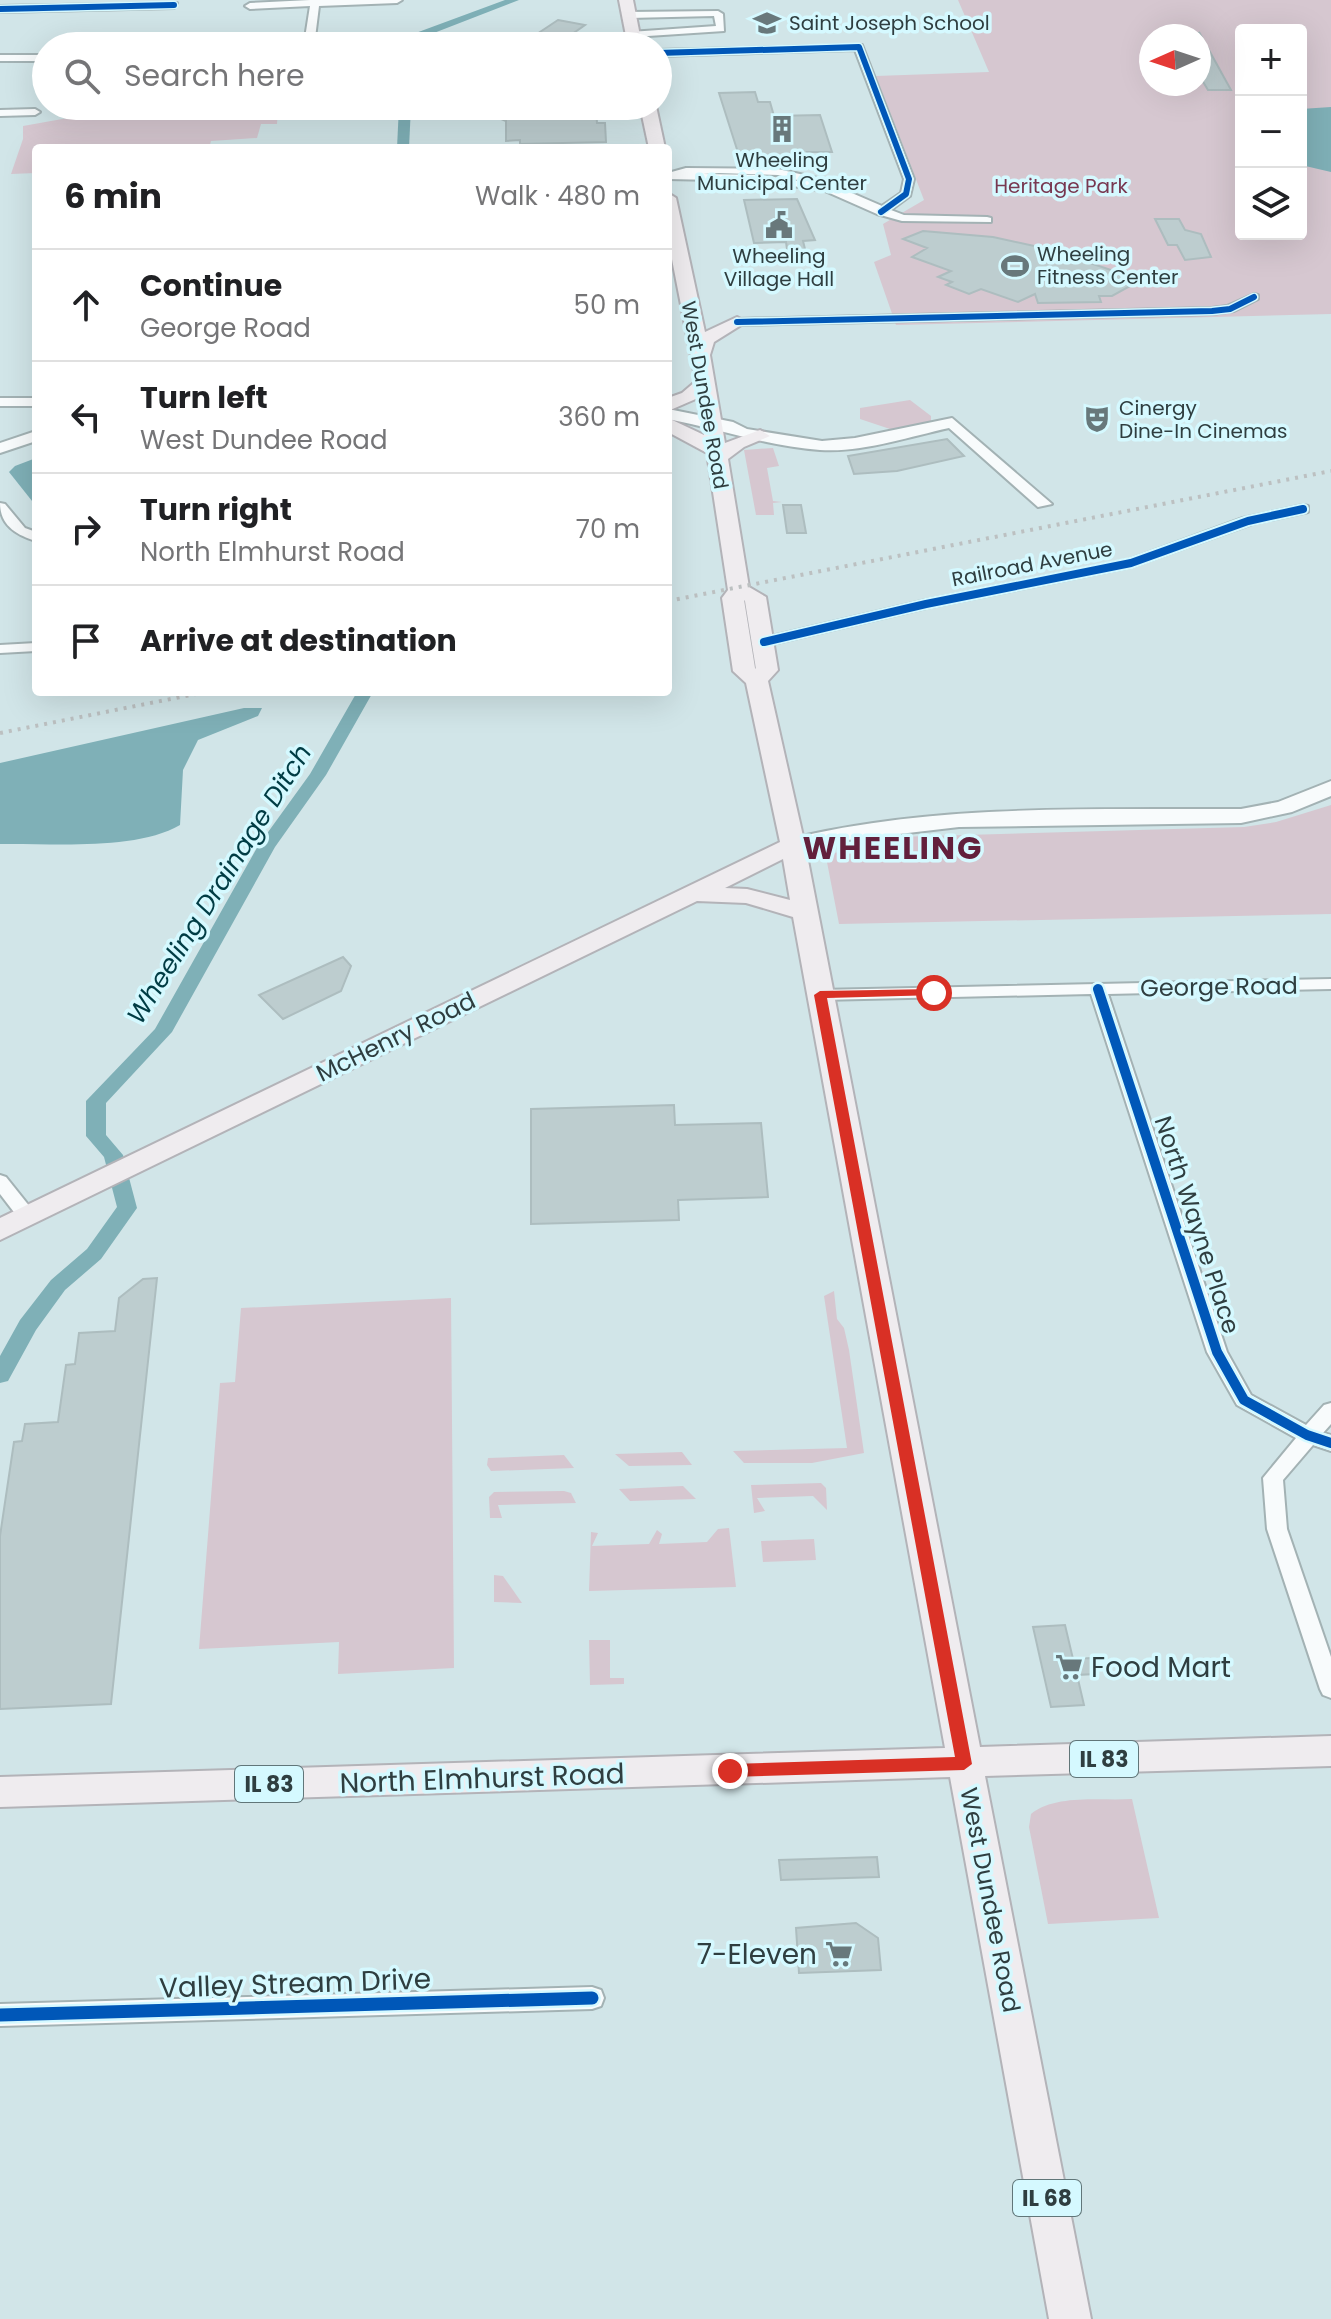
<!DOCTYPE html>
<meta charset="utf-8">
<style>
:root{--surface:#fff;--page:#f6f6f6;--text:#202124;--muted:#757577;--line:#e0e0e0}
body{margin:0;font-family:Poppins,sans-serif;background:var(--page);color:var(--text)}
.controls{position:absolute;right:24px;top:24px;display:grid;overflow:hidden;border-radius:8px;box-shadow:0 8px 32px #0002}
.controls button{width:72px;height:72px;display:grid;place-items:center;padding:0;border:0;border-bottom:2px solid var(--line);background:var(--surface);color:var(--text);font:40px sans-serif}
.compass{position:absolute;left:1139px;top:24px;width:72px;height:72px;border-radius:50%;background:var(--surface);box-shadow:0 8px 32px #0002;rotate:267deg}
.stop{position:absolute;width:24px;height:24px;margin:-18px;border:6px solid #d93025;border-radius:50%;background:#fff}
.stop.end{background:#d93025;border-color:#fff;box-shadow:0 2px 8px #0008}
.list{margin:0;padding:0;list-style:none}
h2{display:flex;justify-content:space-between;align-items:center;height:104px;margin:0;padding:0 32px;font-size:34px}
h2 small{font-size:26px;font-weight:400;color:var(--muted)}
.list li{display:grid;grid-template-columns:52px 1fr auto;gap:24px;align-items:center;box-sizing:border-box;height:112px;padding:0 32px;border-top:2px solid var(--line)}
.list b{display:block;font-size:30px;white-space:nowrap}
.list p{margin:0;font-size:26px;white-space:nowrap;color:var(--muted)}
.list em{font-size:26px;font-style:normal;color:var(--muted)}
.icon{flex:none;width:44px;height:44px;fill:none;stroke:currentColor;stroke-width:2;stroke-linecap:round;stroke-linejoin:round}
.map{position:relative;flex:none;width:1331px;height:2319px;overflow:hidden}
.search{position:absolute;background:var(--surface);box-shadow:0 8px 32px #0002;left:32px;top:32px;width:640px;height:88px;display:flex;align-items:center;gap:20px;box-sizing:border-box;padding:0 28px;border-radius:44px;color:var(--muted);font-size:30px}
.panel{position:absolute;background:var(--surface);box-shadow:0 8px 32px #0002;left:32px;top:144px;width:640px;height:552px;border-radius:8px}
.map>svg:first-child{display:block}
.green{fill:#d6c7d0;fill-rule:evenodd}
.water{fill:#7fb0b7}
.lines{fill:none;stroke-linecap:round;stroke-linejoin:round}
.canal{fill:#7fb0b7;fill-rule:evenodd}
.building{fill:#bdcdcf;stroke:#adbdbf;stroke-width:2}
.minor-casing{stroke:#a3b2b4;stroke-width:4}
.tertiary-casing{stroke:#a3b2b4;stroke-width:4}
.secondary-casing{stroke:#a3b2b4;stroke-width:4}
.primary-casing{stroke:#b3b3b8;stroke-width:4}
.minor{fill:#f8fbfc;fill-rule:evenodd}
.tertiary{fill:#f8fbfc;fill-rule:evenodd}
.secondary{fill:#f8fbfc;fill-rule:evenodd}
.primary{fill:#efecef;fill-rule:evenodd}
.rail{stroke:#bcc0c1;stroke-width:4;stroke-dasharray:3 6;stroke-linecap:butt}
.cycleway-far3-casing{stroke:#d5f9ff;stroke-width:9}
.cycleway-far2-casing{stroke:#d5f9ff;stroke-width:12}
.cycleway-far1-casing{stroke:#d5f9ff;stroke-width:15}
.cycleway-casing{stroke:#d5f9ff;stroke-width:18}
.cycleway-far3{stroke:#0057b8;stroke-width:6}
.cycleway-far2{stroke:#0057b8;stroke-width:8}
.cycleway-far1{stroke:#0057b8;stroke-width:10}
.cycleway{stroke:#0057b8;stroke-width:13}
.route{fill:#d93025}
.labels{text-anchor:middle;stroke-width:7;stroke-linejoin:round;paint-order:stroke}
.far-poi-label{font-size:20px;fill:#2f3e40;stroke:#d5f9ff;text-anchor:start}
.far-park-label{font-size:20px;fill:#783851;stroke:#d5f9ff}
.far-street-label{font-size:20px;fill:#2f3e40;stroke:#d5f9ff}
.shield{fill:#d5f9ff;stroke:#617679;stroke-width:2}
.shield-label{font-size:22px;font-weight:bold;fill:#2f3e40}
.street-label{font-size:24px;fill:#2f3e40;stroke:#d5f9ff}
.water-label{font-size:26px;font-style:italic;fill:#003c44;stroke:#d5f9ff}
.near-poi-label{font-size:28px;fill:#2f3e40;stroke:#d5f9ff;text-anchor:start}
.near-street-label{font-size:28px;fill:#2f3e40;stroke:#d5f9ff}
.district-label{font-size:32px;font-weight:bold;letter-spacing:2px;fill:#62203c;stroke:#d5f9ff}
</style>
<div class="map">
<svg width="1331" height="2319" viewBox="0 0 1331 2319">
<rect width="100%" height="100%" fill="#d1e5e8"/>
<g class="green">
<path d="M958 0H1331V314L896 325 874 262 891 255 883 224 924 200 876 76 989 72ZM1241 30H1301V234H1241ZM1151 36H1199V84H1151Z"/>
<polygon points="135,106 278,106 277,124 261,124 257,138 211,141 209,148 36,148 36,173 11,174 23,139 23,126"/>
<polygon points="910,400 931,416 931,421 893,430 860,419 860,408"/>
<polygon points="773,448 779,466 767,468 773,501 782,502 773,503 774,515 756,515 744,450"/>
<polygon points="1331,805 1331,914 839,924 826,857 849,847 896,837 1244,827 1276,822"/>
<polygon points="834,1291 837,1319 844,1328 849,1350 864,1453 812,1463 744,1463 733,1451 847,1448 824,1296"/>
<polygon points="451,1298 454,1668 338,1674 339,1642 199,1649 220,1383 235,1382 241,1308"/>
<polygon points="682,1452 692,1465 629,1466 615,1454"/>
<polygon points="564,1455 574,1468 491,1471 487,1465 488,1458"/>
<polygon points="821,1483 826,1488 827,1510 813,1496 757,1498 765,1511 754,1513 751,1485"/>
<polygon points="683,1486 696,1499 630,1501 619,1489"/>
<polygon points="564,1491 571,1493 576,1503 498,1505 502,1518 490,1518 489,1497 494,1492"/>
<polygon points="729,1528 736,1587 589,1591 591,1532 598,1533 592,1546 649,1544 657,1530 662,1534 659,1544 707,1542 718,1529"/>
<polygon points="814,1539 816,1560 763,1562 761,1541"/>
<polygon points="494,1575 503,1576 522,1603 494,1602"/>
<polygon points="589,1640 610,1640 610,1678 624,1678 624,1684 590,1685"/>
<path d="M1132 1799 1159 1918 1048 1924 1029 1827 1031 1814C1056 1794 1100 1801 1132 1799Z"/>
</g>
<g class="water">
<polygon points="1331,107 1331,172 1301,165 1301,109"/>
<polygon points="36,458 36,506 9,472 15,466"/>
<path d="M244 708H262L258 716 198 740 183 770 180 825C135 851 52 843 0 844V763Z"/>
</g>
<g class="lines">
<g class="canal">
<polygon points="505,0 519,0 421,38 415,46 404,46 413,34"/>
<polygon points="399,106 411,106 409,148 397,148"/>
<polygon points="357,692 373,692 326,775 275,847 172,1032 106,1103 106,1135 123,1155 137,1208 101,1259 65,1290 36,1330 8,1381 0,1383 0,1356 20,1320 51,1280 87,1249 117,1207 104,1157 86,1136 86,1101 155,1029 258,846 310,774"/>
</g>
</g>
<g class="building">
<polygon points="558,20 585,25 555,46 519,46"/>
<polygon points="1199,32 1231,90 1208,90 1199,75"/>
<polygon points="755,92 758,102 770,102 774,116 820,115 832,152 807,152 809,158 741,162 719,93"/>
<polygon points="505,106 596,106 597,123 605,123 606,142 520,144 520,140 506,141 506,121 487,113"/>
<polygon points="797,199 815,240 803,241 805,249 787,249 786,242 754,243 744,200"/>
<polygon points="1155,219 1179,219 1185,230 1201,234 1211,257 1185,260 1177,245 1168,245"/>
<polygon points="923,231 993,237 1048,249 1141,280 1112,296 1099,296 1101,302 1038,303 1035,294 1018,302 981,289 969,294 946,285 952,282 938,277 951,271 912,257 927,248 903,239"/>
<polygon points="947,439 964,456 897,471 854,474 848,456"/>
<polygon points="783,505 801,505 806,533 787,533"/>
<polygon points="343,957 351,966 341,991 283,1019 259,995"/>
<polygon points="674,1105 675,1125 761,1123 768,1197 678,1200 679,1220 531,1224 531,1109"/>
<polygon points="157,1278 111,1704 0,1709 0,1536 14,1442 22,1441 25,1424 58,1422 66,1365 75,1364 79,1333 115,1331 119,1298 143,1279"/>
<polygon points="1065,1625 1073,1659 1091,1658 1095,1674 1077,1675 1084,1705 1051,1707 1033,1627"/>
<polygon points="877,1857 879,1877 781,1880 779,1860"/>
<polygon points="856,1923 878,1938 881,1970 799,1973 796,1928"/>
</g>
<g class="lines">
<g class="minor-casing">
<g id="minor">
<polygon points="310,0 402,0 397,3 319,6 314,46 304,46 305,44 271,46 305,38 310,6 250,9 245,6 250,3"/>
<polygon points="177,3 174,8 0,12 0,6"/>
<polygon points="718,11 723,14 724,31 633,37 630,36 630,32 716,26 714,16 629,18 624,15 629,12"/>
<path d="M862 45 914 179 910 196 891 210 904 215 987 217 991 218V222L902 221 877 214 825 191 760 181 668 179V173L686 168 778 169 817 178 882 206 901 193 904 179 855 50 658 56V50ZM719 173 778 175 805 182 760 175 703 174Z"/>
<rect x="0" y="55" width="46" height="6"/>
<polygon points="0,110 35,109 40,112 35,115 0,116"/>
<polygon points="1254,294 1258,295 1258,299 1234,311 1212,314 737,325 731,322 737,319 1212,308 1227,306"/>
<rect x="0" y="398" width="36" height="8"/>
<path d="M0 503 5 504 25 528 36 532V541C16 535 0 525 0 503Z"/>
<polygon points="1303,505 1308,506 1308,512 1252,524 1131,567 926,608 764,646 757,642 759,639 926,600 1128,560 1243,518"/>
<polygon points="36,643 36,651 0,653 0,645"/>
<polygon points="1331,979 1331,989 1108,994 1227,1352 1251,1395 1306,1425 1324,1405 1331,1403 1331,1424 1323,1433 1331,1435 1331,1451 1313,1445 1283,1480 1287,1529 1331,1657 1331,1698 1323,1695 1320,1689 1267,1529 1263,1478 1296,1438 1237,1405 1207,1352 1091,994 820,1000 812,995 820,990"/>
<polygon points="0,1175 6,1177 34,1212 36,1216 34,1220 20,1220 0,1194"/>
<polygon points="592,1987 601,1990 604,1998 601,2006 592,2009 0,2026 0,2004"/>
</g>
</g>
<g class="tertiary-casing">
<g id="tertiary">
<path d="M668 409 733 422 747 429 822 441 855 438 952 418 1052 504 1038 507 949 428C908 437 861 453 820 450 768 446 719 429 668 419Z"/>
<polygon points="36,431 36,441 0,453 0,443"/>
</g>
</g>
<g class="secondary-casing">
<path id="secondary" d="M1331 781V796L1292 812 1241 823 959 827 848 840 793 852 782 845 785 840C934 803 1088 810 1241 809L1278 802Z"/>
</g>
<g class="primary-casing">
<g id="primary">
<polygon points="619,0 633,0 642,46 628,46"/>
<polygon points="640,106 656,106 665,148 649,148"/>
<path d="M668 193 676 198 705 332 737 317 746 322 714 342 710 355 725 443 760 430 770 436 744 447 728 459 749 587 766 597 778 670 768 681 805 845 980 1747 1331 1736V1766L985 1776 1091 2319H1049L950 1777 0 1807V1777L945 1748 793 917 746 903 697 901 0 1240V1218L780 842 746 683 733 671 722 598 728 590 707 453 668 432V418L704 435 698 398 668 411V398L682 393 696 381 668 239ZM744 600 745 601 756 669 755 668ZM783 859 790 900 747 889 725 888Z"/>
</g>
</g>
<use href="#minor" class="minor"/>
<use href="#tertiary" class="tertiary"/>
<use href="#secondary" class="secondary"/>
<use href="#primary" class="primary"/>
<g class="rail">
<polyline points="668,601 1331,471"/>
<polyline points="0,733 206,692"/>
</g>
<g class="cycleway-far3-casing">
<g id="cycleway-far3">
<polyline points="0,9 174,5"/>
<polyline points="658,53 859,47 909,179 906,194 881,212"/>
<polyline points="737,322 1212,311 1230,309 1254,297"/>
</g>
</g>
<g class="cycleway-far2-casing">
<polyline id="cycleway-far2" points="764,642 926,604 1131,563 1248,521 1303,509"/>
</g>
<g class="cycleway-far1-casing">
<polyline id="cycleway-far1" points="1098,989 1217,1352 1244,1400 1307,1435 1331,1443"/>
</g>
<g class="cycleway-casing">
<polyline id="cycleway" points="0,2015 592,1998"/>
</g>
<use href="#cycleway-far3" class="cycleway-far3"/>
<use href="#cycleway-far2" class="cycleway-far2"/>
<use href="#cycleway-far1" class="cycleway-far1"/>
<use href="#cycleway" class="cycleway"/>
</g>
<polygon class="route" points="934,989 938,990 938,995 827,998 972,1764 964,1770 730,1777 721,1771 730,1764 955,1757 814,995 820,991"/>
<defs>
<g id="school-bare" transform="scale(2.16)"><path d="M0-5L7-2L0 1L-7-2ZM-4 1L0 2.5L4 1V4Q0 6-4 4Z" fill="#68787b" stroke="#d5f9ff" stroke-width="2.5" paint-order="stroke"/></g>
<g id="building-bare" transform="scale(2.16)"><path d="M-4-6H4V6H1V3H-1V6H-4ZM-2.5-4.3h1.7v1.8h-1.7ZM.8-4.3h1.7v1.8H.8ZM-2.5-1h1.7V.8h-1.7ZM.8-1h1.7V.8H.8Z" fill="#68787b" stroke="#d5f9ff" stroke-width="2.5" paint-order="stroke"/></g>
<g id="civic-bare" transform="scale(2.16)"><path d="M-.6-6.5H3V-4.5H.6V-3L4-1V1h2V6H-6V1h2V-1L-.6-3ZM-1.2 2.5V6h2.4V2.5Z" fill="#68787b" stroke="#d5f9ff" stroke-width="2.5" paint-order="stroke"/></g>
<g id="stadium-bare" transform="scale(2.16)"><path d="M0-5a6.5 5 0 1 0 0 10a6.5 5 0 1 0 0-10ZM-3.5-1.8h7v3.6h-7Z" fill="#68787b" stroke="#d5f9ff" stroke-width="2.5" paint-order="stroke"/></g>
<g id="theatre-bare" transform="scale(2.16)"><path d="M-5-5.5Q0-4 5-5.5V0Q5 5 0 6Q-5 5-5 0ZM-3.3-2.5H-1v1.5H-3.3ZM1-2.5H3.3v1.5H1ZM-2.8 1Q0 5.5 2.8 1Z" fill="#68787b" stroke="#d5f9ff" stroke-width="2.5" paint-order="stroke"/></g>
<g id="supermarket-bare" transform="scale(2.16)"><path d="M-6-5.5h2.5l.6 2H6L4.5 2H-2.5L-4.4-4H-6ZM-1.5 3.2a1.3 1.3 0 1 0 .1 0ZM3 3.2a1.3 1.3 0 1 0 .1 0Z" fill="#68787b" stroke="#d5f9ff" stroke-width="2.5" paint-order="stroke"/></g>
</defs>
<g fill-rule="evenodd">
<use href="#school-bare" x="767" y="23"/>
<use href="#building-bare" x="782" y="129"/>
<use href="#civic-bare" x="779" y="225"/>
<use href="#stadium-bare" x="1015" y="266"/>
<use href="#theatre-bare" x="1097" y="419"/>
<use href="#supermarket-bare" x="1069" y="1667"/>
<use href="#supermarket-bare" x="839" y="1954"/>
</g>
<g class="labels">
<g class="far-poi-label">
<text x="789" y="30">Saint Joseph School</text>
<text x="782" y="167" text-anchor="middle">Wheeling<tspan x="782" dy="23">Municipal Center</tspan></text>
<text x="1037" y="261">Wheeling<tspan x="1037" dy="23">Fitness Center</tspan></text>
<text x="779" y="263" text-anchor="middle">Wheeling<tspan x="779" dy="23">Village Hall</tspan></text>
<text x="1119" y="415">Cinergy<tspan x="1119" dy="23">Dine-In Cinemas</tspan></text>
</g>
<g class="far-park-label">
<text x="1061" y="193">Heritage Park</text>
</g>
<g class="far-street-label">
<text transform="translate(705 395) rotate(80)" y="7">West Dundee Road</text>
<text transform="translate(1032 564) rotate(-11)" y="7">Railroad Avenue</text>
</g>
<g class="shield">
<rect x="1070" y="1741" width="68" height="36" rx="6"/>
<rect x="235" y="1766" width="68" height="36" rx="6"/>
<rect x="1013" y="2180" width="68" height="36" rx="6"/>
</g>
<g class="shield-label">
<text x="1104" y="1767">IL 83</text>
<text x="269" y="1792">IL 83</text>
<text x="1047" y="2206">IL 68</text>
</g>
<g class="street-label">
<text transform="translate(1219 987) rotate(-1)" y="8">George Road</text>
<text transform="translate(396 1037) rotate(-26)" y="8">McHenry Road</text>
<text transform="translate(1197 1225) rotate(72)" y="8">North Wayne Place</text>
<text transform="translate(990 1900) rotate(79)" y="8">West Dundee Road</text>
</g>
<g class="water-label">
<text transform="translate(219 884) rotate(-58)" y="9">Wheeling Drainage Ditch</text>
</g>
<g class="near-poi-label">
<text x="1091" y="1677">Food Mart</text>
<text x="817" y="1964" text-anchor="end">7-Eleven</text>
</g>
<g class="near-street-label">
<text transform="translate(482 1778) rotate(-2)" y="10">North Elmhurst Road</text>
<text transform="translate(295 1983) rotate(-2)" y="10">Valley Stream Drive</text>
</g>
<g class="district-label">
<text x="893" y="859">WHEELING</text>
</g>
</g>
</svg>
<div class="controls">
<button>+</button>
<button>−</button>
<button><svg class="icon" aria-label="layers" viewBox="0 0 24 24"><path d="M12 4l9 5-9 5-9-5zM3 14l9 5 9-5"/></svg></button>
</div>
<svg class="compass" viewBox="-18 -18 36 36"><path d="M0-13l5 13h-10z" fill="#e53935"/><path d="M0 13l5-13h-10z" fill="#757577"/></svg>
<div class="stop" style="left:934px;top:993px"></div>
<div class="stop end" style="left:730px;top:1771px"></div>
<div class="search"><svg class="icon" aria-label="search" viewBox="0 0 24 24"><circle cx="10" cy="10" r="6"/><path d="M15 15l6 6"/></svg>Search here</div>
<section class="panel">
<h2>6 min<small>Walk · 480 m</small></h2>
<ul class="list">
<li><svg class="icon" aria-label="ahead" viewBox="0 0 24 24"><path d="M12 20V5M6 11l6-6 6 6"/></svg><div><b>Continue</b><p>George Road</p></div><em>50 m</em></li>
<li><svg class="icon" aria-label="left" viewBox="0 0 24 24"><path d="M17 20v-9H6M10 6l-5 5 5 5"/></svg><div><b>Turn left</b><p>West Dundee Road</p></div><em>360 m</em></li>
<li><svg class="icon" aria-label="right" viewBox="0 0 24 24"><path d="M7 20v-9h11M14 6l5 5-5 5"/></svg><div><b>Turn right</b><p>North Elmhurst Road</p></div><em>70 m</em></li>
<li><svg class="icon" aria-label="arrive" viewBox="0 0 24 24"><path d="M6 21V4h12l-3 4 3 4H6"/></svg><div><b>Arrive at destination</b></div></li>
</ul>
</section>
</div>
